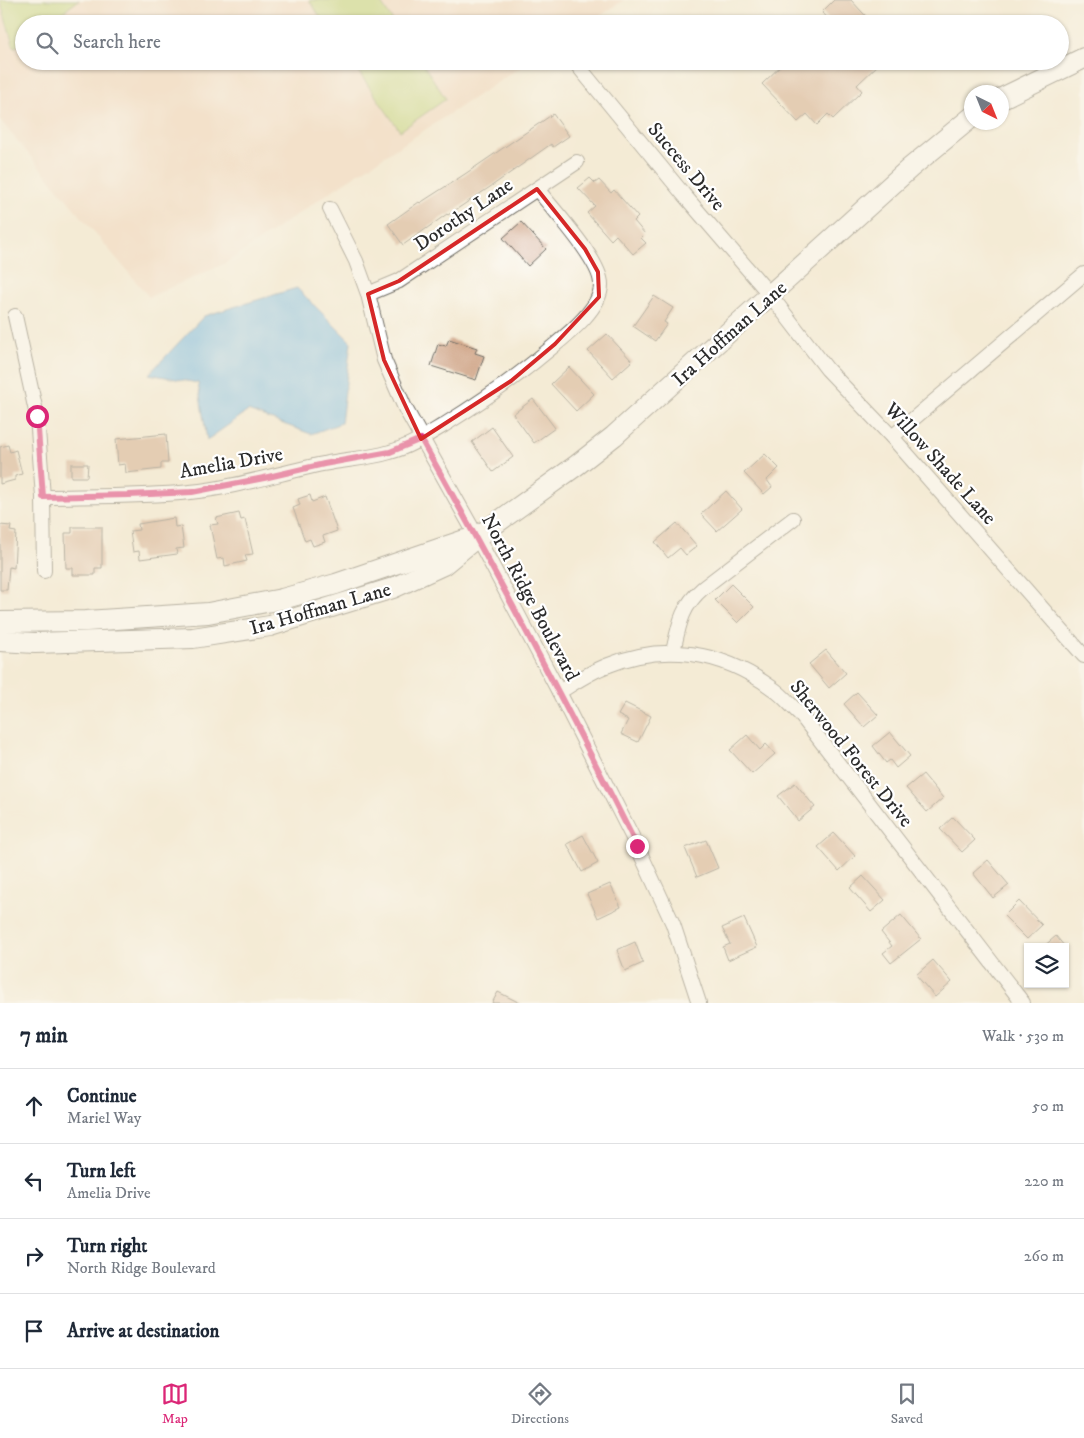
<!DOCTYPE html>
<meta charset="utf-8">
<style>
:root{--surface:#fff;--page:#f6f6f7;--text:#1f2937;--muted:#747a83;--line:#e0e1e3;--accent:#db2777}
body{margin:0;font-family:"IM FELL DW Pica",serif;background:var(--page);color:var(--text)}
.controls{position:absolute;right:15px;bottom:15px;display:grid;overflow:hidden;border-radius:0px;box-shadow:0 1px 4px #0004}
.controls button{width:45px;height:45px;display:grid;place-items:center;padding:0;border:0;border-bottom:1px solid var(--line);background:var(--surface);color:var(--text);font:25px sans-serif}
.compass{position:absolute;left:964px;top:85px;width:45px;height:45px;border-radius:50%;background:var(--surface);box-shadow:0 1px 4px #0004;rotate:137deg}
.stop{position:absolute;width:15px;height:15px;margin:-11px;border:4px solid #db2777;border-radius:50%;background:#fff}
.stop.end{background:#db2777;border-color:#fff;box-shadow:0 1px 5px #0008}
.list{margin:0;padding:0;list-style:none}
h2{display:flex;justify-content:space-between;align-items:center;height:65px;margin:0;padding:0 20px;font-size:21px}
h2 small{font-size:16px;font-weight:400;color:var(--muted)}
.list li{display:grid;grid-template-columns:32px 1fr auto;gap:15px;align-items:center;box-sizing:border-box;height:75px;padding:0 20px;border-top:1px solid var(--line)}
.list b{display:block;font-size:19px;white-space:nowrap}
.list p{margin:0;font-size:16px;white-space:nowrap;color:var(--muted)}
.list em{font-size:16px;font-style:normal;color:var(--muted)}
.icon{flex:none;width:28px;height:28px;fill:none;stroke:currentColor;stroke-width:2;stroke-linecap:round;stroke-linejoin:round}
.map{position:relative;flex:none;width:1084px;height:1003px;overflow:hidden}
.search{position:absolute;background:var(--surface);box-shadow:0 1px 4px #0004;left:15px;right:15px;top:15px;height:55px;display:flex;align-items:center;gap:12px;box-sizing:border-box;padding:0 18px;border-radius:28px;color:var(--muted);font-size:19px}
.sheet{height:365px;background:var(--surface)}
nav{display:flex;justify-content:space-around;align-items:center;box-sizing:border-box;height:70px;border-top:1px solid var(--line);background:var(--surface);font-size:14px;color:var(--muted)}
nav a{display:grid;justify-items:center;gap:2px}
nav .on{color:var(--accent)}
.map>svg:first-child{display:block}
.built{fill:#f1d5bd}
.green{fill:#bfd478;stroke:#758052}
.water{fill:#71b9e9;stroke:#4e728a}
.building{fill:#d1a88b}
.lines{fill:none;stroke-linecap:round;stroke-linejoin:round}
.minor-casing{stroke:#716e66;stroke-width:16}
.secondary-casing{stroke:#716e66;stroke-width:22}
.minor{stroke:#fff;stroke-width:14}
.secondary{stroke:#fff;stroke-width:20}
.route{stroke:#db2777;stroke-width:6}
.marked{fill:none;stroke:#d62828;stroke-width:4;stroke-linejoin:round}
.labels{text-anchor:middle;stroke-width:4.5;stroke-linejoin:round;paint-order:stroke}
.street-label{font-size:20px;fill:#2b2b2b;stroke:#fff}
</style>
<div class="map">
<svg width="1084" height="1003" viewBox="0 0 1084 1003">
<rect width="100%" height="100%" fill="#fff"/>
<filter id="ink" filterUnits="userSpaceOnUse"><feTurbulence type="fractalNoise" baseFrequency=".02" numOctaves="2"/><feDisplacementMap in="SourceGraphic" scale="10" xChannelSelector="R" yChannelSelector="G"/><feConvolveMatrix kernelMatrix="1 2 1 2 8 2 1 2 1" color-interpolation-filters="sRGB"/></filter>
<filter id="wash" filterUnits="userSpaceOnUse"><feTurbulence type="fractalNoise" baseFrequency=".0096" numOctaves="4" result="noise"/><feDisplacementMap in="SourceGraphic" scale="20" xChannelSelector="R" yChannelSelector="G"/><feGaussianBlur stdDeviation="1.12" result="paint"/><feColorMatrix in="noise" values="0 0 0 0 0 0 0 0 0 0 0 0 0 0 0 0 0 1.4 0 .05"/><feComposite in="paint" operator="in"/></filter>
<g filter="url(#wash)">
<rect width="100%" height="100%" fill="#f4ebd5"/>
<polygon class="built" points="0,0 624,0 588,24 24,24 24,61 530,61 333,190 226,263 149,297 0,120"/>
<g class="green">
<polygon points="0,0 79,0 47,24 24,24 24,41 14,48"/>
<polygon points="309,0 379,0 395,24 325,24"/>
<polygon points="351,61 421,61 446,99 400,131"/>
</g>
<polygon class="water" points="297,288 351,342 341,423 311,434 248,411 207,440 198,383 149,374 204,316"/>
<g id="blocks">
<g class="building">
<polygon points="834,0 851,0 873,24 833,24 822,12"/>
<polygon points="786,61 882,61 857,85 862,91 833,119 828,114 817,125 807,114 798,122 762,84"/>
<polygon points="553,114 569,136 553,147 551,144 493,185 448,215 447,214 403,245 388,224 419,202 420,203 465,174"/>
<polygon points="590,178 595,183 599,180 611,193 614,190 638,217 634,221 645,234 641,238 646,243 633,254 616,235 611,240 587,213 595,206 578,188"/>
<polygon points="521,222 546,249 528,266 503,238"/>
<polygon points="654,296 673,308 664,322 667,324 655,341 633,326"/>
<polygon points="607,334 632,361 613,378 588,351"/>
<polygon points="449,339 477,348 475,353 484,356 476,380 431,366 438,344 446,346"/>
<polygon points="569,367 594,394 576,411 551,384"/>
<polygon points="533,399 555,428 534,443 513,414"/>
<polygon points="492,427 513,457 493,472 472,442"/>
<polygon points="166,434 168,463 161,463 161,469 126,473 125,464 118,465 116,439"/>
<polygon points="8,445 10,452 16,450 22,474 15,476 15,480 0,484 0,447"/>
<polygon points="765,454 779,468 767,480 772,487 764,494 744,473"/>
<polygon points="71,464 88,464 87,477 71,477"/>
<polygon points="726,491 742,509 717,531 701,514"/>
<polygon points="310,495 312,502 325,497 337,531 323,536 325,542 313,546 310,539 305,541 293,508 300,505 298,499"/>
<polygon points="239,513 241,520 245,519 253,554 245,555 247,561 225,566 224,558 217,559 210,525 218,524 216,518"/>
<polygon points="174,518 175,527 181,526 184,548 176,549 177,554 140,559 139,551 133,552 130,531 139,530 138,524"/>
<polygon points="677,523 697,546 686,555 680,548 668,558 655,542"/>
<polygon points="0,525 11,526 10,531 16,532 14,568 9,567 7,590 0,590"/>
<polygon points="72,527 102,527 102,568 95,568 95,575 73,575 73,568 66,568 65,533 72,533"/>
<polygon points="731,584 754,607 738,623 715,600"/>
<polygon points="826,650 846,673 829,688 809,664"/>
<polygon points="857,692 878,715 864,727 844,704"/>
<polygon points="625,703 651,716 638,742 621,734 628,720 618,715"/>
<polygon points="890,732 910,756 896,768 890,760 886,763 873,746"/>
<polygon points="747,735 760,750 766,744 775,754 752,774 730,750"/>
<polygon points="923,774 943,798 927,812 906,788"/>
<polygon points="795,783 815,807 798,821 778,796"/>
<polygon points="953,817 975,840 962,852 940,829"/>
<polygon points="834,833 855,856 839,871 818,847"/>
<polygon points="583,835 598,863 582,872 567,844"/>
<polygon points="706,840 718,868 697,877 685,848"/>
<polygon points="988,860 1009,885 993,898 973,873"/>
<polygon points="863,876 885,900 871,912 850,888"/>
<polygon points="610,884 621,907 598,918 587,894"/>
<polygon points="1019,901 1042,925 1027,939 1004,916"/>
<polygon points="901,915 921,939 891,963 883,953 892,946 881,932"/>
<polygon points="744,918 757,947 728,960 723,947 730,944 722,928"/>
<polygon points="1056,936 1065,947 1043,947"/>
<polygon points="635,942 643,963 625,971 617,950"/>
<polygon points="933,960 952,982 935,997 916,975"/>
<polygon points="498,992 520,1003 492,1003"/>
</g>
</g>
</g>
<g filter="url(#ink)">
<use href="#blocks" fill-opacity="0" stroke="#716e66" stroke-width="1"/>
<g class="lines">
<g class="minor-casing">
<g id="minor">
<polyline points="574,61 684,195 771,296 827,369 892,437 1084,656"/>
<polyline points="330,209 356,261 368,294 384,360 405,408 477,537 559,692 637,846 673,924 699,1003"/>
<polyline points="368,294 399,281 577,162"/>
<polyline points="15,316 37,416 43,497 44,571"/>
<polyline points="892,437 1084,274"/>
<path d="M43 497C92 496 141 497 190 492 235 488 279 473 323 464 345 459 368 459 390 452 409 447 427 435 444 425 479 403 513 380 545 353 563 338 601 310 601 285 602 262 552 208 537 189"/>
<path d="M673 652C679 625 681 607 703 588L793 519"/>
<path d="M559 692C574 683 590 672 606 666 664 642 722 651 772 688 783 695 791 706 800 714L1023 1003"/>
</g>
</g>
<g class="secondary-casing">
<g id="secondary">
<polyline points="1002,98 1084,58"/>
<polyline points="0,622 86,621 208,613 282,599 336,584 465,540"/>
<polyline points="0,641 35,643 193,638 270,626 393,588 443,565 477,537 577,465 614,436 910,168 972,117"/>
</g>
</g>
<use href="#minor" class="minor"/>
<use href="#secondary" class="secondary"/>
</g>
</g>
<g class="lines" filter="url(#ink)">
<path class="route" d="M37 416 43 497 129 495 192 492 264 478 324 464 390 452 421 439C497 573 568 709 637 846"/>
</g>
<path d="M0 0H1084V1003H0ZM537 189 585 249 598 272 599 297 555 344 511 381 421 439 384 360 368 294 399 281Z" fill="#f4ebd5" fill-opacity=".55" fill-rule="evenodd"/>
<path class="marked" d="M537 189 585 249 598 272 599 297 555 344 511 381 421 439 384 360 368 294 399 281Z"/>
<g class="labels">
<g class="street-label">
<text transform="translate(687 166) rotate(50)" y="7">Success Drive</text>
<text transform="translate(463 214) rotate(-34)" y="7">Dorothy Lane</text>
<text transform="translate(729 333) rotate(-42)" y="7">Ira Hoffman Lane</text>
<text transform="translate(231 462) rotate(-10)" y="7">Amelia Drive</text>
<text transform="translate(941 463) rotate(48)" y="7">Willow Shade Lane</text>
<text transform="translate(531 597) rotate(62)" y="7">North Ridge Boulevard</text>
<text transform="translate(320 608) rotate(-16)" y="7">Ira Hoffman Lane</text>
<text transform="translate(852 753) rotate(51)" y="7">Sherwood Forest Drive</text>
</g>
</g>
</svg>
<div class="controls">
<button><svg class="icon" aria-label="layers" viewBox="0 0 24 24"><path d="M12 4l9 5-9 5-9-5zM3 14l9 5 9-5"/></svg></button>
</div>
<svg class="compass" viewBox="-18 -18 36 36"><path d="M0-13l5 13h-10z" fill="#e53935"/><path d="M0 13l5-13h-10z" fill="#747a83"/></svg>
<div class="stop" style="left:37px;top:416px"></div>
<div class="stop end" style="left:637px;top:846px"></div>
<div class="search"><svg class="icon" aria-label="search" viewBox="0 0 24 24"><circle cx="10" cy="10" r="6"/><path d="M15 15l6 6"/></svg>Search here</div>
</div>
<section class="sheet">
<h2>7 min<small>Walk · 530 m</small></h2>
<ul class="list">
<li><svg class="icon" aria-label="ahead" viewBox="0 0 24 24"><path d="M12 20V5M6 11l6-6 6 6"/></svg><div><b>Continue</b><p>Mariel Way</p></div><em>50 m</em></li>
<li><svg class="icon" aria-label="left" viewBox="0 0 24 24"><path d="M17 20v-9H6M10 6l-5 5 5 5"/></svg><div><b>Turn left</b><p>Amelia Drive</p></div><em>220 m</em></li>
<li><svg class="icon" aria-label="right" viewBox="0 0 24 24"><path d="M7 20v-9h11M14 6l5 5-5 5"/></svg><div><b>Turn right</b><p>North Ridge Boulevard</p></div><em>260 m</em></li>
<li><svg class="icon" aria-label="arrive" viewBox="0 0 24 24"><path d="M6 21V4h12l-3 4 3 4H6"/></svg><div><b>Arrive at destination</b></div></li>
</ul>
</section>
<nav>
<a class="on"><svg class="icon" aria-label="map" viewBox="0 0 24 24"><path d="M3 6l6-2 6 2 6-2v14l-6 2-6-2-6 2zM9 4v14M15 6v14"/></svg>Map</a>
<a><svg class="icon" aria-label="directions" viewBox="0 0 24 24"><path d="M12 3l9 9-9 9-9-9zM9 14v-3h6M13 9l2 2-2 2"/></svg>Directions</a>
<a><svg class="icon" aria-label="saved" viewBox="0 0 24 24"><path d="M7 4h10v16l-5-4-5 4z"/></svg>Saved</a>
</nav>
